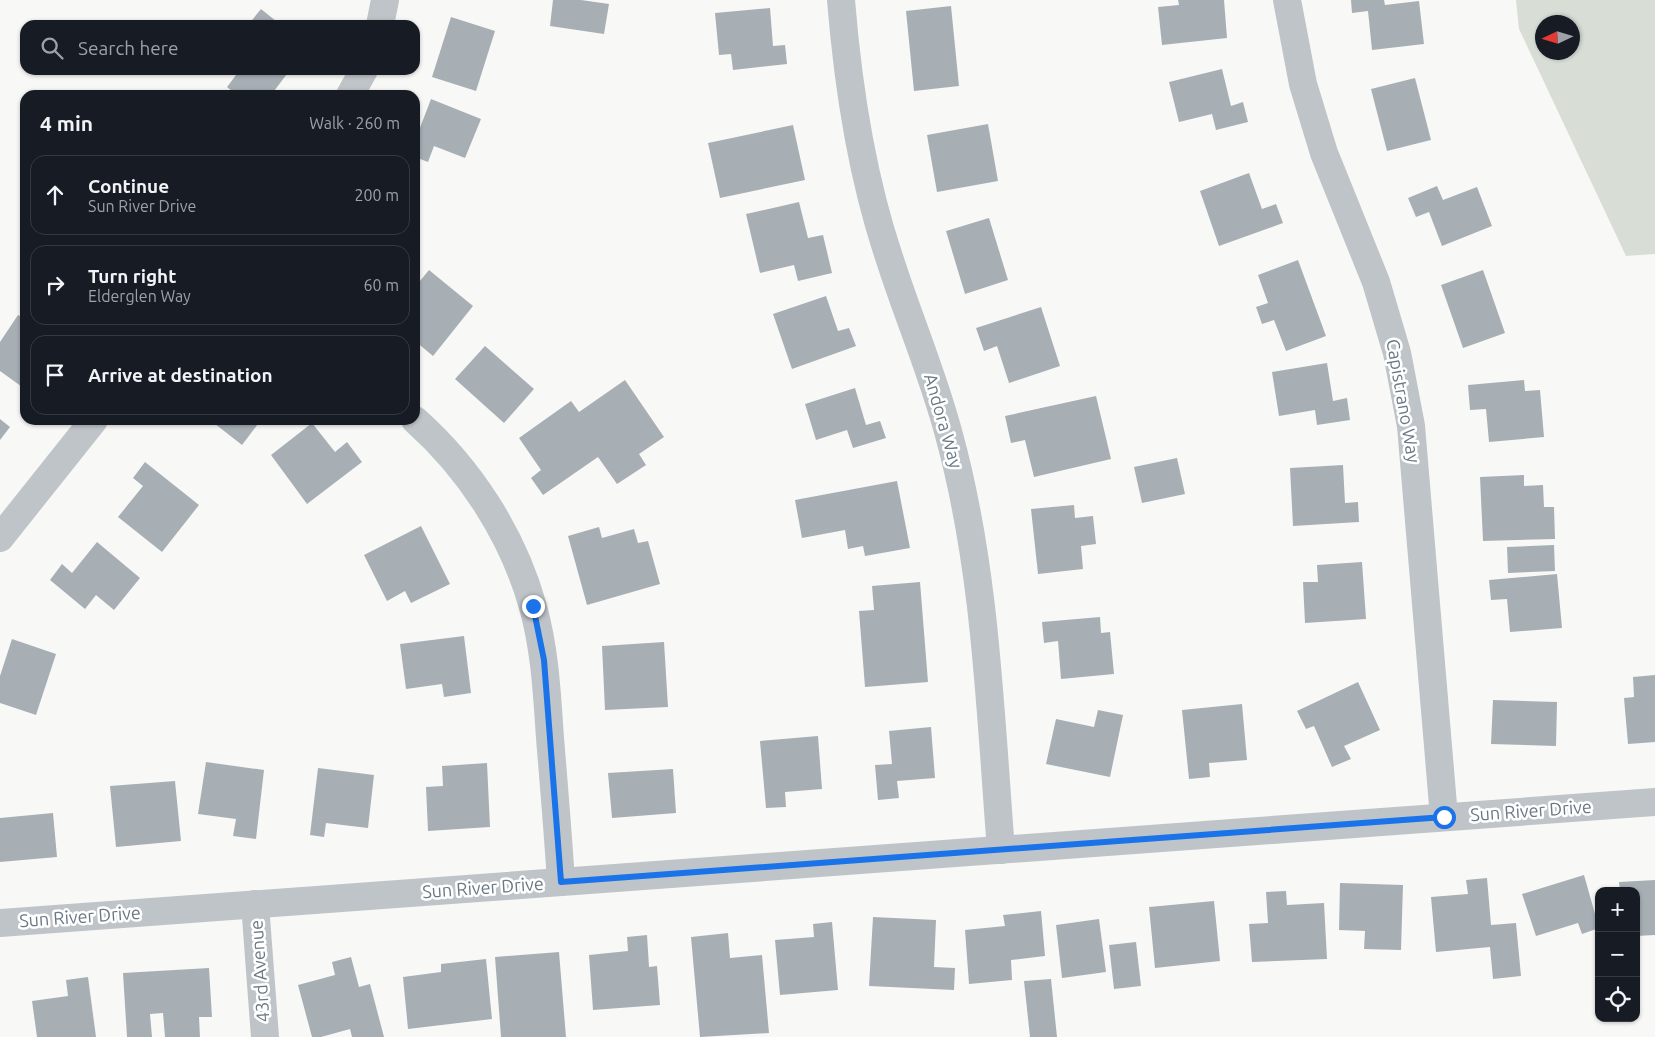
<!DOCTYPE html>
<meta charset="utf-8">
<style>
:root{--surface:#171b24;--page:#20242c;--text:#f1f3f6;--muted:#9ea1a6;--line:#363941}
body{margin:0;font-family:Ubuntu,sans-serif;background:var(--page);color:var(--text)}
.controls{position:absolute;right:15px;bottom:15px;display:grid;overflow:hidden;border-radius:10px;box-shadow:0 1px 4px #0004}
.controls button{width:45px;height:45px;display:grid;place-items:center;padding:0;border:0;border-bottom:1px solid var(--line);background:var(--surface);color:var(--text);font:25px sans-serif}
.compass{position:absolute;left:1535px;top:15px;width:45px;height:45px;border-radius:50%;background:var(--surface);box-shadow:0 1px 4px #0004;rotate:266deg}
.stop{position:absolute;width:15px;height:15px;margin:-11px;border:4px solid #1a73e8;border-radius:50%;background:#fff}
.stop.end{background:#1a73e8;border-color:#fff;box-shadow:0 1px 5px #0008}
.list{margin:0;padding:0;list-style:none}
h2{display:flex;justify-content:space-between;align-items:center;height:65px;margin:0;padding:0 20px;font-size:21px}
h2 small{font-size:16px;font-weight:400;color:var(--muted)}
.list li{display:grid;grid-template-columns:32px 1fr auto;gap:15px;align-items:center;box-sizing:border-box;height:80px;margin:0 10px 10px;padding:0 10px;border:1px solid var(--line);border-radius:15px}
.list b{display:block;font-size:19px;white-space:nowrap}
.list p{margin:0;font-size:16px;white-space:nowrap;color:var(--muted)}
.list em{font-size:16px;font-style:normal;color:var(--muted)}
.icon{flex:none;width:28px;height:28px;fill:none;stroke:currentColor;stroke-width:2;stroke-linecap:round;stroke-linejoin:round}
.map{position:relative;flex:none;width:1655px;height:1037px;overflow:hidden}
.search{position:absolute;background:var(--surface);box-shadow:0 1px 4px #0004;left:20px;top:20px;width:400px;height:55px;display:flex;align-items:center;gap:12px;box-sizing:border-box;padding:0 18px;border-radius:15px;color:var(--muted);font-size:19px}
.panel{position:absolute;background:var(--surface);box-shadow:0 1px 4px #0004;left:20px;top:90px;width:400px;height:335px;border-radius:15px}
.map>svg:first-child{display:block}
.green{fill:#d8ddd6;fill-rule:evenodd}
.building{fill:#a7afb5}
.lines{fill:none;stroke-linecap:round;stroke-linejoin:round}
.minor{stroke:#bfc4c8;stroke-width:28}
.route{stroke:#1a73e8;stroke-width:6}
.labels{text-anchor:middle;stroke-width:5;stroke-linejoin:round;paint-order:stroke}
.street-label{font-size:18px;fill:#697886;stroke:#fff}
</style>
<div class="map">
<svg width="1655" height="1037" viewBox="0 0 1655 1037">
<rect width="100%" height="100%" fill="#f8f9f6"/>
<path class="green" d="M1516 0H1655V254L1626 256 1519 29ZM1542 22H1572V52H1542Z"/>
<g class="building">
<polygon points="553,0 581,0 609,4 604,34 550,26"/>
<polygon points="1178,0 1224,0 1227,38 1162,45 1158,7 1179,5"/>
<polygon points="1351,0 1384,0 1385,5 1419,1 1424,44 1372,50 1368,11 1352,13"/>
<polygon points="951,6 959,86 914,91 906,11"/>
<polygon points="770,8 773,46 785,45 787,64 733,70 731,54 719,55 715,13"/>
<polygon points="261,9 281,25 248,25"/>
<polygon points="451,17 495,31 476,91 432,77"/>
<polygon points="1222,69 1231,106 1243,102 1248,122 1216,130 1212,114 1179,122 1169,82"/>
<polygon points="230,70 290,70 271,95 237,95 227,87 236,75"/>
<polygon points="1415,78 1431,140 1387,151 1371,89"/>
<polygon points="431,99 481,119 465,158 434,146 428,162 415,157 415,132 418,133"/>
<polygon points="988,124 998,181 937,192 927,135"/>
<polygon points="793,125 805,180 720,198 708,143"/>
<polygon points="1249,173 1262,209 1276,204 1283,223 1219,246 1200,191"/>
<polygon points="1437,186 1443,200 1477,187 1492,226 1442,246 1429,212 1416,217 1408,198"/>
<polygon points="799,202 808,238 823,235 832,273 798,281 794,265 760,273 746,214"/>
<polygon points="989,218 1008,280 965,294 946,231"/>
<polygon points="1298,260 1326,336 1286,351 1274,320 1262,324 1256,307 1268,303 1258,275"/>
<polygon points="429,270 473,306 433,356 415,341 415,287"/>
<polygon points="1483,270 1505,333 1463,348 1441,285"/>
<polygon points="826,296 838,331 849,328 856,346 792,369 773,314"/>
<polygon points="1041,307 1060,366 1009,383 997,346 984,351 976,328"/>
<polygon points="18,315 25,319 25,389 0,371 0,342"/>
<polygon points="485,346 534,389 504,423 455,379"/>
<polygon points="1327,363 1333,401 1347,398 1350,420 1317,425 1315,410 1279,416 1272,372"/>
<polygon points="625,380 664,437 639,454 646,465 617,484 598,457 543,495 531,478 541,470 519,438 571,401 579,412"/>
<polygon points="1524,380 1525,391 1540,390 1544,437 1489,442 1486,409 1470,410 1468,385"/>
<polygon points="855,388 866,425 880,421 886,438 853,448 847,430 816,440 805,404"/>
<polygon points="1096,396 1111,459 1034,477 1025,440 1011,443 1005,416"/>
<polygon points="0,419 10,427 0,440"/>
<polygon points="210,420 261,420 242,445"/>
<polygon points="312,423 335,452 347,442 362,462 307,504 271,455"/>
<polygon points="1177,458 1185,494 1142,503 1134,467"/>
<polygon points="145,462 199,505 162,552 118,517 143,486 133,478"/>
<polygon points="1343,465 1345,503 1358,502 1359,522 1293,526 1290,468"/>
<polygon points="1524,475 1524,486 1543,485 1544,507 1554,507 1555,539 1483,541 1480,477"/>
<polygon points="897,481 910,548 865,556 863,546 848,549 845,530 802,538 795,500"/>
<polygon points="1074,505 1075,518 1093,516 1096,544 1081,546 1083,569 1038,574 1031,509"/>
<polygon points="421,526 450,584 411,603 405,591 387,601 364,555"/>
<polygon points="599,527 602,538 634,529 638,543 648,541 660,584 587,605 568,536"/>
<polygon points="97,542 140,578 114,610 96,595 85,609 50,580 62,564 72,573"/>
<polygon points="1554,545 1555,571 1508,573 1507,547"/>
<polygon points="1362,562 1366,619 1305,623 1303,582 1318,582 1317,565"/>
<polygon points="1557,574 1562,628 1510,632 1507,599 1491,600 1489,580"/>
<polygon points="920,582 928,682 865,687 859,611 874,610 872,586"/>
<polygon points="1100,617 1101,633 1110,632 1114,674 1061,679 1058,641 1044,643 1042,622"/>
<polygon points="464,636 471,693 444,697 442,684 406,689 400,644"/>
<polygon points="12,639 56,654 36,715 0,703 0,676"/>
<polygon points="664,642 668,707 605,710 602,646"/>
<polygon points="1655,675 1655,742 1628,744 1624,698 1634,697 1633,677"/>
<polygon points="1358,682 1380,730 1344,746 1351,759 1332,767 1314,726 1306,729 1297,711"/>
<polygon points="1493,700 1557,702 1556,746 1491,744"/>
<polygon points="1242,704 1247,760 1209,763 1210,777 1189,779 1182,710"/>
<polygon points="1098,710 1123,715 1110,777 1046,764 1056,719 1094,727"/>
<polygon points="931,727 935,778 897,781 899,798 878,800 875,765 892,764 889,731"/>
<polygon points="818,736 822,789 785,792 786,807 766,808 760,741"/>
<polygon points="206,762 264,770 256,839 233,836 236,819 198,814"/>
<polygon points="487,763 490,827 428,831 426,787 443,786 442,766"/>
<polygon points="318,768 374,775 368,828 326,823 324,837 310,835"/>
<polygon points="673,769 676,813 612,818 608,773"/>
<polygon points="175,781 181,841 116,847 110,786"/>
<polygon points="53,813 57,857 0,862 0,818"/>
<polygon points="1584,875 1599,928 1582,934 1578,923 1536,936 1522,894"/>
<polygon points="1487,878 1491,925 1516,923 1521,976 1493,979 1490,947 1436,952 1431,897 1468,894 1466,880"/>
<polygon points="1655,880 1655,935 1636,936 1636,891 1620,891 1619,882"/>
<polygon points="1340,883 1403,885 1401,950 1364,949 1365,931 1339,930"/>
<polygon points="1286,891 1287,905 1324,903 1327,959 1252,962 1249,924 1268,923 1266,892"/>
<polygon points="1214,901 1220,961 1155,968 1149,907"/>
<polygon points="1041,911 1045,956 1011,960 1012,980 969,984 965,930 1005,926 1003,915"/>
<polygon points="873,917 936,920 934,967 955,968 954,990 869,986"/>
<polygon points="1099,919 1106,972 1062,978 1056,925"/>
<polygon points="832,922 838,990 780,995 775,940 814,937 813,924"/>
<polygon points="728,933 730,958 762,955 769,1033 700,1037 691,937"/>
<polygon points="647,935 649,967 657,966 660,1005 593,1010 589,955 628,951 627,937"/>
<polygon points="1136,942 1141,986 1114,989 1109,945"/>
<polygon points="559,952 566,1037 501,1037 495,957"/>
<polygon points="351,957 359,987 370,984 384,1037 352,1037 350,1029 321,1037 312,1037 298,985 335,975 332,962"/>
<polygon points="486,959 492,1019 408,1029 403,977 441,972 441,964"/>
<polygon points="209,968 212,1017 199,1017 200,1037 165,1037 163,1013 150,1014 152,1037 127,1037 123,973"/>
<polygon points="88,977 96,1037 37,1037 32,1001 68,996 66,980"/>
<polygon points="1051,979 1057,1037 1030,1037 1024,981"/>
</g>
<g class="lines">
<g class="minor">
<path d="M841 0C848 87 861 174 889 257 908 317 933 374 949 435 986 570 990 711 1001 850"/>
<polyline points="1287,0 1303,84 1324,153 1376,282 1397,353 1411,426 1444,817"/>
<polyline points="380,25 385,0"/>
<polyline points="350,95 364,70"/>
<path d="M415 420C470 469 513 535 533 607 545 650 547 694 550 738 554 786 558 834 561 882"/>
<polyline points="0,538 94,420"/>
<polyline points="255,904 265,1037"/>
<polyline points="0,923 1655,802"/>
</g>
</g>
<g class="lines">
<polyline class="route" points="533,606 544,660 561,882 1444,817"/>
</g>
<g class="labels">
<g class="street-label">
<text transform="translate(1403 401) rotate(80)" y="6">Capistrano Way</text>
<text transform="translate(943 421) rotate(74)" y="6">Andora Way</text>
<text transform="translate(1531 811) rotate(-4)" y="6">Sun River Drive</text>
<text transform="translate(483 888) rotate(-4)" y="6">Sun River Drive</text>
<text transform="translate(80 917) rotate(-4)" y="6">Sun River Drive</text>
<text transform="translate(260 971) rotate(-94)" y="6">43rd Avenue</text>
</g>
</g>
</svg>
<div class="controls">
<button>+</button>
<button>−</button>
<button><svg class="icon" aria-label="locate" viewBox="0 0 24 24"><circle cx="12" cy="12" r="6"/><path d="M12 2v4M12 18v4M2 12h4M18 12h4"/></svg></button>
</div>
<svg class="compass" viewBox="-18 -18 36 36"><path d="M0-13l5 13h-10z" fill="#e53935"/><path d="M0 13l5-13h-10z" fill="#9ea1a6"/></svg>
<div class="stop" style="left:1444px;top:817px"></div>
<div class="stop end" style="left:533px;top:606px"></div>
<div class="search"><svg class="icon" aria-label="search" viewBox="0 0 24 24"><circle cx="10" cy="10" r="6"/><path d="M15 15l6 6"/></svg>Search here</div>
<section class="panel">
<h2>4 min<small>Walk · 260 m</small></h2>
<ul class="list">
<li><svg class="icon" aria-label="ahead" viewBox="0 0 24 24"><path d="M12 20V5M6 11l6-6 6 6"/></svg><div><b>Continue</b><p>Sun River Drive</p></div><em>200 m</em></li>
<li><svg class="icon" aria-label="right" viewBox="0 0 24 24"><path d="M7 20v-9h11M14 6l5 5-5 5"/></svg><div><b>Turn right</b><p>Elderglen Way</p></div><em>60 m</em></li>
<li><svg class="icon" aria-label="arrive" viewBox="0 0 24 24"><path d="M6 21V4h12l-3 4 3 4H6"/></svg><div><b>Arrive at destination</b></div></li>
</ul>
</section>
</div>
